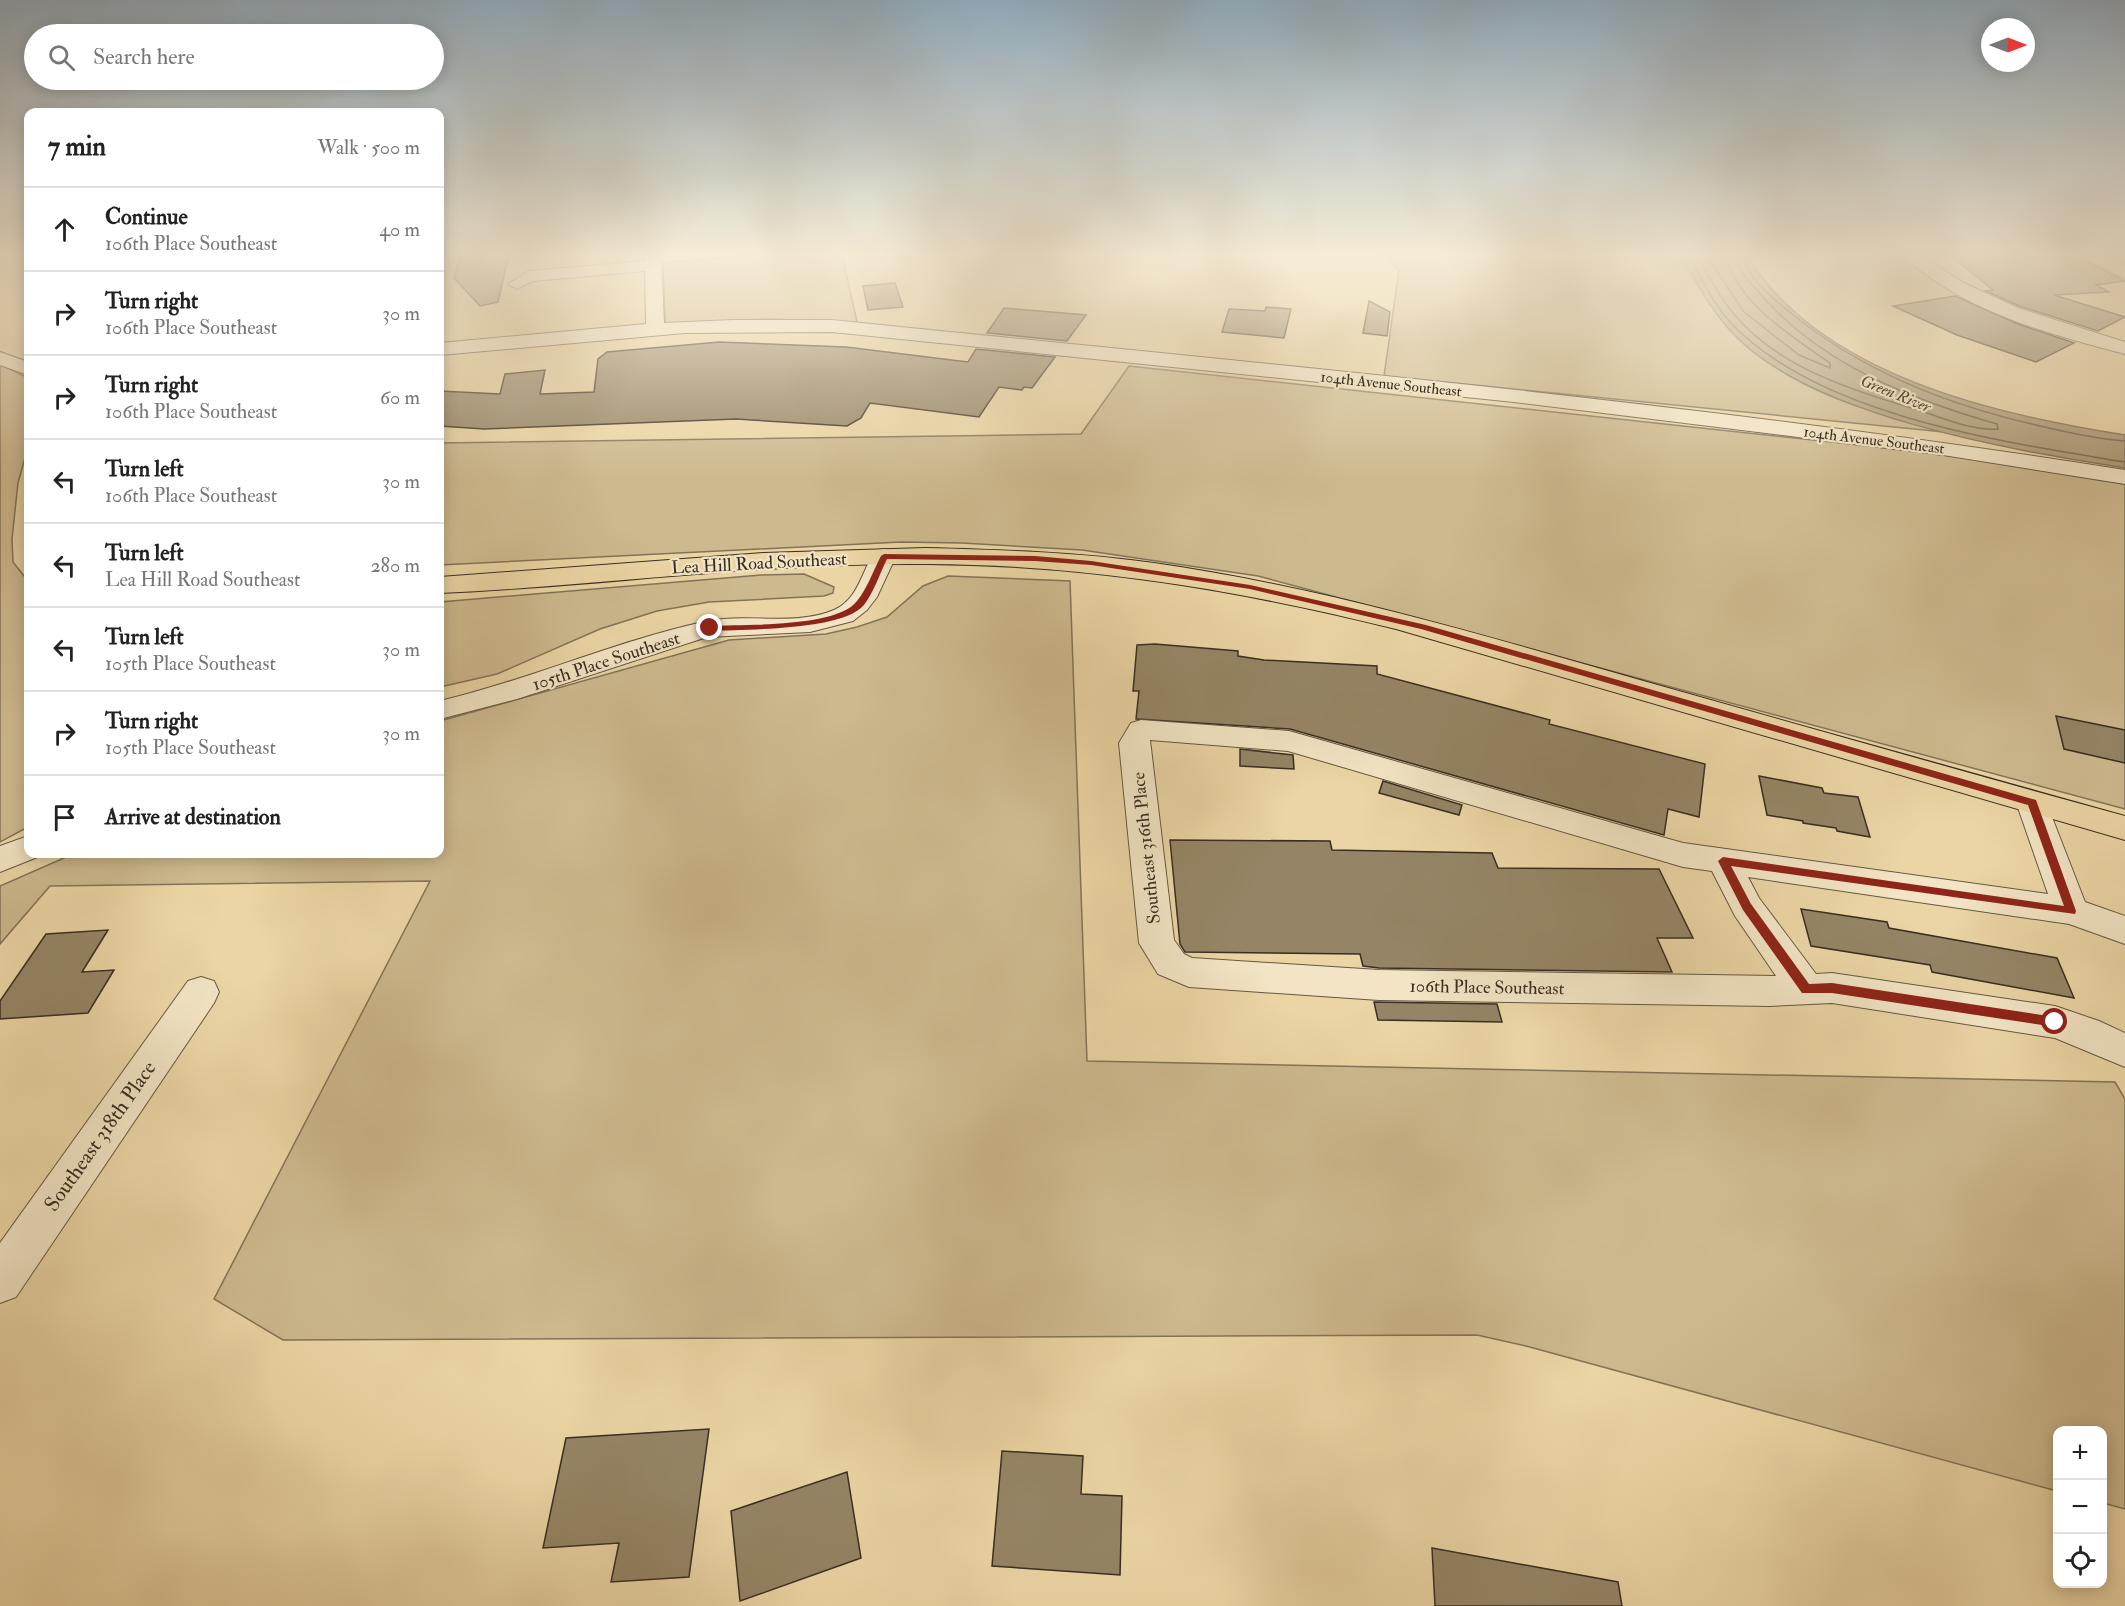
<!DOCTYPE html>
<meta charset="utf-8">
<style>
:root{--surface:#fff;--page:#f2f2f2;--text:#222;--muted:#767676;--line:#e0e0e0}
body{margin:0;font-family:"IM FELL Double Pica",serif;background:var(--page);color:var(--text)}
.controls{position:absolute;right:18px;bottom:18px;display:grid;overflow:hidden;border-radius:12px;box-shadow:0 3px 15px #0003}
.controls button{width:54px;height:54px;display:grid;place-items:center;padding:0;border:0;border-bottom:2px solid var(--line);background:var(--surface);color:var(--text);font:30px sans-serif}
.compass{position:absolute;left:1981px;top:18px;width:54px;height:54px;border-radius:50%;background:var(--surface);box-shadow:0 3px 15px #0003;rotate:90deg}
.stop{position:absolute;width:18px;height:18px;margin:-14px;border:4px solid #8f2418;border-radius:50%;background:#fff}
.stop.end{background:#8f2418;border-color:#fff;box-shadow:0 2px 6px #0008}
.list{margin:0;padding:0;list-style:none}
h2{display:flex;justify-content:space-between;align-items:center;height:78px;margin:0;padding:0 24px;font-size:26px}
h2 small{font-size:20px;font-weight:400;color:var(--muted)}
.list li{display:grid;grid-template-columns:39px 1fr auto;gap:18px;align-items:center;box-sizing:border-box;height:84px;padding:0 24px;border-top:2px solid var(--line)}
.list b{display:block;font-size:22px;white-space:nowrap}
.list p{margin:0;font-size:20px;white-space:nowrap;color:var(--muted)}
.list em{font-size:20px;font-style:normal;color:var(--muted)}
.icon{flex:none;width:33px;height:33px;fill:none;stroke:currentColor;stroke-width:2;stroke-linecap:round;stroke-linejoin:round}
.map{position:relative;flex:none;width:2125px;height:1606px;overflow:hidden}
.search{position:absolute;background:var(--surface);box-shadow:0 3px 15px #0003;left:24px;top:24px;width:420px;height:66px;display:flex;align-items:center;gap:15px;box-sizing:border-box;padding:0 21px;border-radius:33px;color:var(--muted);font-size:22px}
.panel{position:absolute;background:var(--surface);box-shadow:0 3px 15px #0003;left:24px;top:108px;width:420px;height:750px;border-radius:12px}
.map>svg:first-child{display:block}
.green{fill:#cdb98e;stroke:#827458;stroke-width:1.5}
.water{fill:#ae9c78;stroke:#7f7056;stroke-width:1.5}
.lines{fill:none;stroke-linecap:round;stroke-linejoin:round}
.shore{stroke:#73654d;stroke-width:1.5}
.building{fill:#958566;stroke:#382e22;stroke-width:1.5}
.minor-casing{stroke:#655842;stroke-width:2}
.major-casing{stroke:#382e22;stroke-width:2}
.minor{fill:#f2e4c4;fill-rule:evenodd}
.major{fill:#ebd5a4;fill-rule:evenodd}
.route{fill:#8f2418}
.labels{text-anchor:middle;stroke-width:4.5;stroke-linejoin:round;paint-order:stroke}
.far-street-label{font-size:15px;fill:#382e22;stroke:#f2e4c4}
.far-water-label{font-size:16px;font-style:italic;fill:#564a38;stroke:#f2e4c4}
.street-label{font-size:18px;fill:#382e22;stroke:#f2e4c4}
.near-street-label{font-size:21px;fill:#382e22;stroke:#f2e4c4}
</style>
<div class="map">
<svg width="2125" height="1606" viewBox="0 0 2125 1606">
<rect width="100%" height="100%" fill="#ebd5a4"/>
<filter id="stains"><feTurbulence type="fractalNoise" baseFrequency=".00333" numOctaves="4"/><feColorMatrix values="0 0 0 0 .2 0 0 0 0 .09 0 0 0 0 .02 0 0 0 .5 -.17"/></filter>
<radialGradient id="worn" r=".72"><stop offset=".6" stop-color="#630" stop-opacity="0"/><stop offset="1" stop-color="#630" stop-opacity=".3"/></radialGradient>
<g class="green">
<polygon points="771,254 842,254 857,322 768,319 665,323 663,263"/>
<path d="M1383 254H1680C1698 283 1730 329 1756 352 1807 397 1881 413 1944 432L1384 376 1399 270Z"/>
<polygon points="0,364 28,378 28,447 18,483 12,539 13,562 28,581 28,827 0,842"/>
<polygon points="1129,366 1969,457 2125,482 2125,809 1258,576 1082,550 962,543 901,542 440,565 440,443 1081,434"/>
<polygon points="804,574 834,587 833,593 824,596 709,602 657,611 600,629 497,674 440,687 440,602 761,575"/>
<polygon points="948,576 1070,581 1087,1061 2115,1082 2125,1099 2125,1509 2103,1503 2102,1430 2058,1430 2057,1491 1526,1346 1477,1335 283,1340 214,1299 430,881 50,886 0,944 0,886 73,854 440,854 440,721 729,640 826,634 857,627 887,617 923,586"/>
</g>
<path class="water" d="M1680 254H1746C1819 375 1996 415 2125 435V468C2013 450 1802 416 1727 327 1708 305 1694 278 1680 254Z"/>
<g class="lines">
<g class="shore">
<path d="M1687 254C1701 277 1713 304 1731 323 1819 416 2003 442 2125 462"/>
<path d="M1696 254C1708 274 1718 295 1733 313 1778 368 1852 390 1918 410 1943 418 1971 431 1998 429L1997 424C1910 399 1823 365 1762 296 1751 283 1737 271 1734 254"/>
<path d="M1706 254 1744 312 1799 355 1830 368V363C1791 336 1737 303 1725 254"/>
<path d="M1742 254C1747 277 1769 295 1787 310 1860 370 1944 404 2036 425 2065 432 2095 439 2125 441"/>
</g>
</g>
<g class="building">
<polygon points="488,254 509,254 498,302 480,306 454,278 460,257"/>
<polygon points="1949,254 2081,255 2084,260 2125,281 2096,285 2109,292 2054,295 2125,317 2098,331 2019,306 1986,291 1993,290"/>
<polygon points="895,283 903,307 868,310 863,286"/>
<polygon points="1955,296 2018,324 2074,343 2036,362 1957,335 1893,306"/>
<polygon points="1369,301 1390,312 1387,336 1363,333"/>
<polygon points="1266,307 1291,309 1284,338 1222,332 1229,309 1265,311"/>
<polygon points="1004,308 1086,315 1067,341 987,333"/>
<polygon points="719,342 846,347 968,362 976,349 1055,357 1032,388 1024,387 1022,390 999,387 979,417 870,403 861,418 847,426 736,419 484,429 440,426 440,391 500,394 505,374 545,370 540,394 594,392 598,359 607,352"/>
<polygon points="1155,644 1238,651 1238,656 1264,660 1377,666 1377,674 1550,720 1549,724 1705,764 1699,817 1668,809 1664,835 1290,729 1136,719 1139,691 1133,691 1137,645"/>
<polygon points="2056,716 2125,730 2125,763 2064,749"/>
<polygon points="1240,749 1293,755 1294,769 1240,766"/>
<polygon points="1759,776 1822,788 1824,793 1858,797 1870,837 1837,831 1836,828 1803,823 1803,821 1767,815"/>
<polygon points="1383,781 1462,805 1459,815 1379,793"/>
<polygon points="1170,840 1330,841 1332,850 1492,853 1498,868 1659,869 1693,938 1657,938 1672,972 1379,968 1363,966 1360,954 1185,952 1180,944"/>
<polygon points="1801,909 1887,922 1889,928 2057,958 2074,998 1932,972 1930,965 1811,946"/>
<polygon points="108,930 82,972 114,970 88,1013 0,1019 0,1001 46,934"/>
<polygon points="1374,1002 1497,1004 1502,1022 1378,1020"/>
<polygon points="709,1429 689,1577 611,1582 619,1543 543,1548 566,1438"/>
<polygon points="1002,1451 1083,1456 1081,1494 1122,1496 1120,1575 992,1566"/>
<polygon points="847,1472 861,1558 740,1601 731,1511"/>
<polygon points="1432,1548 1618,1582 1622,1606 1435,1606"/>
</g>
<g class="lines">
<g class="minor-casing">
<g id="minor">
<path d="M645 254H661L664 323 734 320H832C1264 364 1696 402 2125 470V484L1943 455 1514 402 832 332 685 333 440 355V343L646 324 645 271 533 281 517 289 508 284 529 271 645 261Z"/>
<path d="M1900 254H1918L1964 283 2018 308 2125 342V354C2055 336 1979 315 1921 271 1914 266 1904 261 1900 254Z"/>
<polygon points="2083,254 2103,254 2125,266 2125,278 2085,258"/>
<polygon points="0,352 28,362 28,375 0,365"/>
<path d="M884 549 893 551 896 556 877 597 867 610 853 621 810 632 707 637 517 699 440 719V701C529 680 613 642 703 622 745 612 794 627 834 610 859 599 862 570 875 551Z"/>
<path d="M1141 720 1289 731 1683 843 2048 894 2016 802 2021 794 2032 791 2043 794 2085 902 2125 916V944L2069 924 1748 877 1759 898 1816 974 1832 973 2055 1006 2099 1021 2125 1033V1067L2055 1038 1832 1003 1770 1006 1379 1000 1189 987 1158 974 1139 943 1119 743 1131 723ZM1150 740 1288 751 1683 867 1712 871 1735 916 1776 976 1379 970 1192 958 1184 954 1174 940Z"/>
<polygon points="28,836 28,854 41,854 40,856 0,872 0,846"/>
<polygon points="201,977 214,981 219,992 214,1003 16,1297 0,1303 0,1243 188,981"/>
</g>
</g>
<g class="major-casing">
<path id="major" d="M925 548C1002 550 1078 552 1154 563 1324 587 1489 637 1654 684 1811 728 1967 773 2125 816V840L1396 629C1239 590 1089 565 927 564 764 562 602 586 440 593V577L763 553Z"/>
</g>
<use href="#minor" class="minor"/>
<use href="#major" class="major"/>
</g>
<linearGradient id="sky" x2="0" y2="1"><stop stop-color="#91aabb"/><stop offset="0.53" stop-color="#f6ecd6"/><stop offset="1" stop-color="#f6ecd6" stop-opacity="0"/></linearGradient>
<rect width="2125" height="479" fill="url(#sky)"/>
<path class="route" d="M884 554 1035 556 1091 561 1250 585 1426 625 2036 800 2076 911 2075 914 1731 866 1751 904 1809 984 1832 983 2055 1017 2061 1022 2055 1027 1832 993H1802L1743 910 1718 861 1723 857 2064 906 2028 805 1421 629 1250 589 1091 565 1035 561 887 559C880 573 874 592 864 605 842 631 744 629 710 631L706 628 710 626C743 624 837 628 857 601 867 589 873 571 881 556Z"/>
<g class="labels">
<g class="far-street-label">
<text transform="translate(1391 384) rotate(6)" y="5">104th Avenue Southeast</text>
<text transform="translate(1874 440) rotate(7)" y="5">104th Avenue Southeast</text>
</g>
<g class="far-water-label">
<text transform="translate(1896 393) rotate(22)" y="6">Green River</text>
</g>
<g class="street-label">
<text transform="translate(759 563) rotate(-3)" y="6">Lea Hill Road Southeast</text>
<text transform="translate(606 661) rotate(-18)" y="6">105th Place Southeast</text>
<text transform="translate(1146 848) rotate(-96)" y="6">Southeast 316th Place</text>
<text transform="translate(1487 987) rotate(1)" y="6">106th Place Southeast</text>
</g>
<g class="near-street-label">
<text transform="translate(100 1136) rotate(-55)" y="7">Southeast 318th Place</text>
</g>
</g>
<rect width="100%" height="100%" filter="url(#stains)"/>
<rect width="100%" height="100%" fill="url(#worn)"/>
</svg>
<div class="controls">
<button>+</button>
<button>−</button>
<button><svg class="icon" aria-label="locate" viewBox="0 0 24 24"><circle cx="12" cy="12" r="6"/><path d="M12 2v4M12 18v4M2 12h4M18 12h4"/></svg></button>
</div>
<svg class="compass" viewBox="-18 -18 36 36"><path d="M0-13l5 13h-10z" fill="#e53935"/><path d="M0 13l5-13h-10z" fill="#767676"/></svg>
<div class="stop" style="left:2055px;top:1022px"></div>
<div class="stop end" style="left:710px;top:628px"></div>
<div class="search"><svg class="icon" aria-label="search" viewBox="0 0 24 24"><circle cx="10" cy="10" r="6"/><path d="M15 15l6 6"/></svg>Search here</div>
<section class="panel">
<h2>7 min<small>Walk · 500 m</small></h2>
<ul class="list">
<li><svg class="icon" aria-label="ahead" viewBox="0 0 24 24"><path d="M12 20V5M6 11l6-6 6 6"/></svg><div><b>Continue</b><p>106th Place Southeast</p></div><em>40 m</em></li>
<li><svg class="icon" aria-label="right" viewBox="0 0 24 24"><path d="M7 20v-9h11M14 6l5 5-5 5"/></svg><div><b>Turn right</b><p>106th Place Southeast</p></div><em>30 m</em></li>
<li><svg class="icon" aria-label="right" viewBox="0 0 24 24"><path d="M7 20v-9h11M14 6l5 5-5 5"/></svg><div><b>Turn right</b><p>106th Place Southeast</p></div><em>60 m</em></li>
<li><svg class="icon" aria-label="left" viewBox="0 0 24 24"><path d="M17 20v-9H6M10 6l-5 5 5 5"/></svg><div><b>Turn left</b><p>106th Place Southeast</p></div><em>30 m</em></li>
<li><svg class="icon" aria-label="left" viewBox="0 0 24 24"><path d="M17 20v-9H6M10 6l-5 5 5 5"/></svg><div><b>Turn left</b><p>Lea Hill Road Southeast</p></div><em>280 m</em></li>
<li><svg class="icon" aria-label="left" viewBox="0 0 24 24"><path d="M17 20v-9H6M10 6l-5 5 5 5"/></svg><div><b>Turn left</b><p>105th Place Southeast</p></div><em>30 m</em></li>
<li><svg class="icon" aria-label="right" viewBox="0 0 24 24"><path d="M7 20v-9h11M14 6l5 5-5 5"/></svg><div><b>Turn right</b><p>105th Place Southeast</p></div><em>30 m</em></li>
<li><svg class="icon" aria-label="arrive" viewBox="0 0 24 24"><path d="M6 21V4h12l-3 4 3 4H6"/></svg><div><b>Arrive at destination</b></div></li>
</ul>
</section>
</div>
